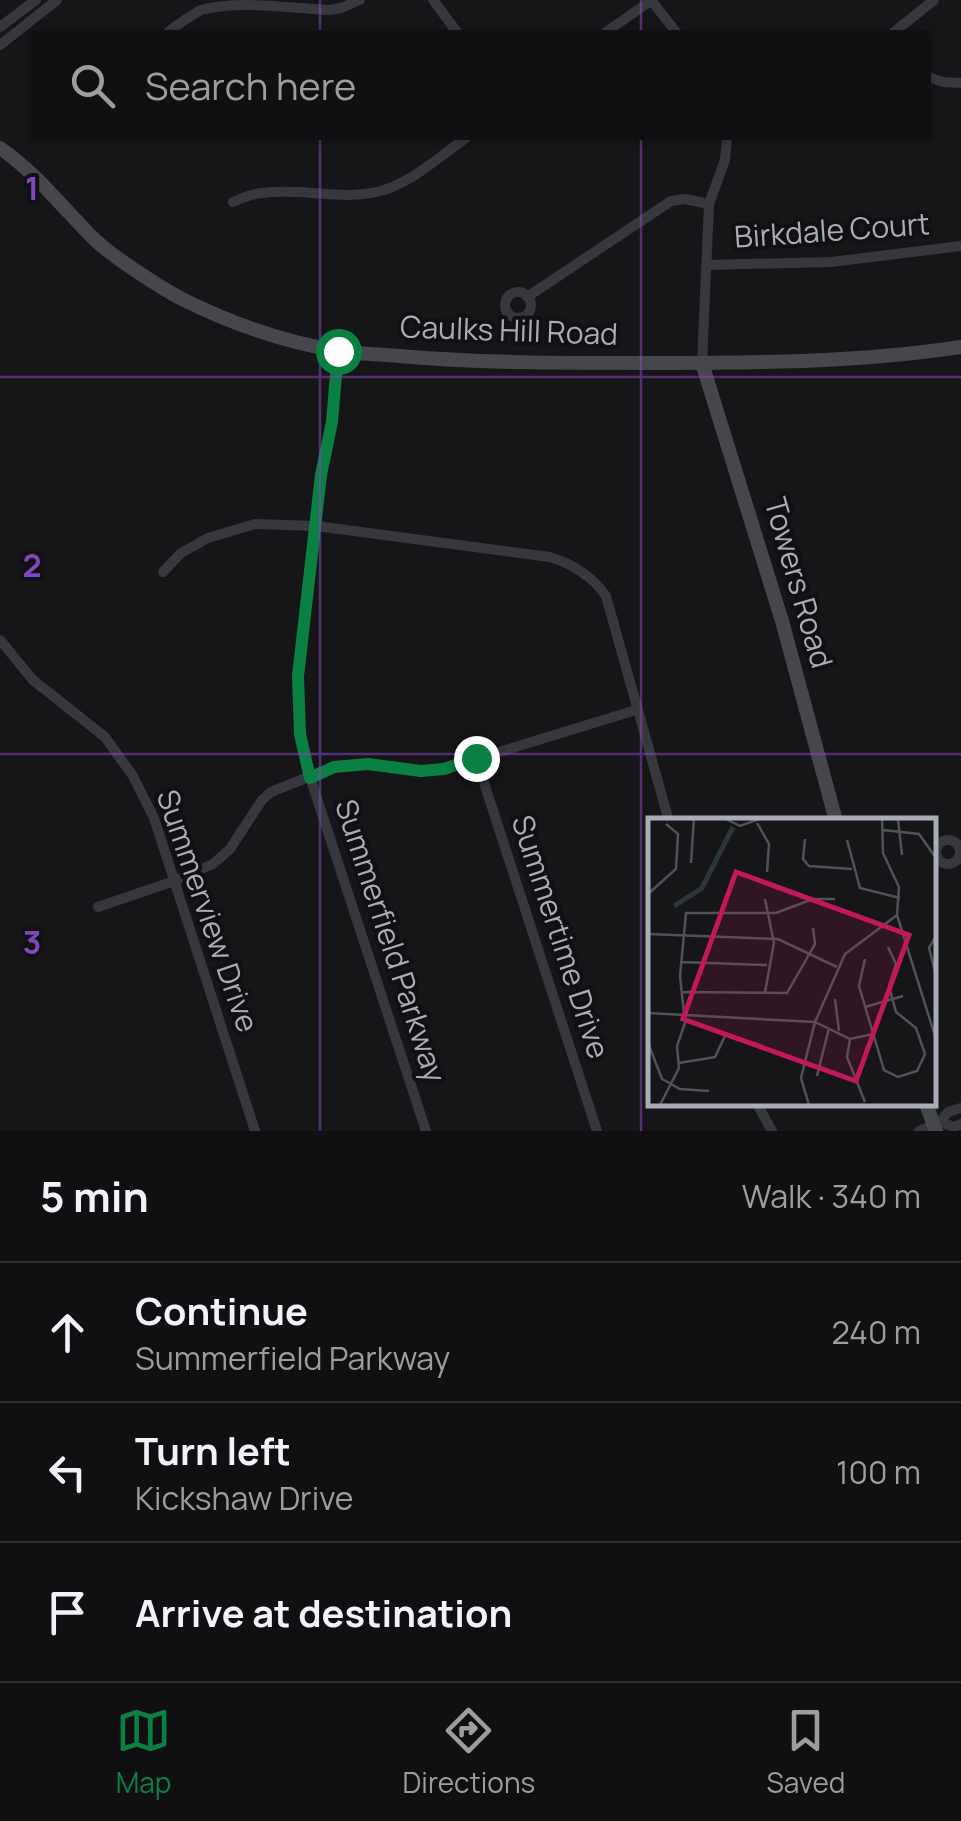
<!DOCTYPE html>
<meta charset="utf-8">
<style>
:root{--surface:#101012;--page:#1e1e20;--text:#f1f3f6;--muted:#9c9d9f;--line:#303032;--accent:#0b8043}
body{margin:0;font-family:Manrope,sans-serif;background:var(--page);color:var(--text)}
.stop{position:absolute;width:30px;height:30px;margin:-22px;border:8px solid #0b8043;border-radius:50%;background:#fff}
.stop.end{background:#0b8043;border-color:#fff;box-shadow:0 2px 10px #0008}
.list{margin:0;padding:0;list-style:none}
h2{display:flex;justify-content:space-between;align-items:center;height:130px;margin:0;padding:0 40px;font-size:42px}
h2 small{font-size:32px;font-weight:400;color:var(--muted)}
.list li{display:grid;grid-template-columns:65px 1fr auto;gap:30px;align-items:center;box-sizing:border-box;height:140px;padding:0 40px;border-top:2px solid var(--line)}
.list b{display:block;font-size:38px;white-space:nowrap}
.list p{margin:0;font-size:32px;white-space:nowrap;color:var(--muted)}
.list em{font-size:32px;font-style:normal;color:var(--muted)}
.icon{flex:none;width:55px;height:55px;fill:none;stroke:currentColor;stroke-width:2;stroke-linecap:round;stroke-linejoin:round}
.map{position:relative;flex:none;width:961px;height:1131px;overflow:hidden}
.search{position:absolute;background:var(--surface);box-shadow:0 2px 8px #0004;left:30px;right:30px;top:30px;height:110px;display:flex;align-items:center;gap:25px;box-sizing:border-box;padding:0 35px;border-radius:0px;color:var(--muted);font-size:38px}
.sheet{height:550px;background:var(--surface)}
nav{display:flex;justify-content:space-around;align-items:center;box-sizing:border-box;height:140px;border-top:2px solid var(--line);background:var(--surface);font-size:28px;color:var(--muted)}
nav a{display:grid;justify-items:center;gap:5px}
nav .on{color:var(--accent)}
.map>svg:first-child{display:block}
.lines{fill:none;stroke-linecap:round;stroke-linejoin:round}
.street{stroke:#37383d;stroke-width:10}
.secondary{stroke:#45474d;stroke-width:14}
.route{stroke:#0b8043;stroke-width:12}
.grid{fill:none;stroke:#8446be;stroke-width:2.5;stroke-opacity:0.55}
.labels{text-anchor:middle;stroke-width:8;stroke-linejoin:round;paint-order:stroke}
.street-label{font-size:30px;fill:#a8adb8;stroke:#111113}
.inset-river{fill:none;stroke:#2c353c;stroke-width:5}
.inset-road{fill:none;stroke:#505258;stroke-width:2.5}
.view{fill:#c2185b;fill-opacity:0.15;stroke:#c2185b;stroke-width:5}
.inset-edge{fill:none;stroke:#a8adb8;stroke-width:5}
.grid-label{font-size:32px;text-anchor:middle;font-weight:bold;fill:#8446be;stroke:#111113;stroke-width:8;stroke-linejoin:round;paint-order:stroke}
</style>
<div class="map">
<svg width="961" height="1131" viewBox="0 0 961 1131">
<rect width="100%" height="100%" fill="#161618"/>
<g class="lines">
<g class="street">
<polyline points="433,0 457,32"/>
<polyline points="651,0 676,32"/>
<polyline points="0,27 36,0"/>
<path d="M168 32C178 25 189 16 201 10 241 0 287 8 329 10L341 8 360 0"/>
<polyline points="606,32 652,0"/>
<polyline points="894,32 934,0"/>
<polyline points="0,45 57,0"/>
<polyline points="928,77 943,82 961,83"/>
<path d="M233 202C242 198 252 194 262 193 303 187 347 203 387 189 416 179 441 155 466 138"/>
<polyline points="707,265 831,262 961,246"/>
<circle cx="518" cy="305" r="13"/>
<polyline points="527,297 671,201 685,199 709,204"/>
<polyline points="338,351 332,422 321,475 298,676 300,734 310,777 426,1131"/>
<polyline points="702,363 709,204 725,160 727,138"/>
<path d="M163 572 181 553 208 538 255 524 316 526 550 557C573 564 592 576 606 596L669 821"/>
<polyline points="0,640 33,680 105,737 133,776 154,818 255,1131"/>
<polyline points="476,758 597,1131"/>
<circle cx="948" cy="852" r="12"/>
<polyline points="98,907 174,881 213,864 230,849 262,800 271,792 333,767 368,764 421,771 444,769 636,710"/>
<polyline points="757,1104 772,1131"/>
<polyline points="940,1122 954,1127 961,1124"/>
<polyline points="919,1131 940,1122 948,1112 961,1108"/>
</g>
<g class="secondary">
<path d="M0 148C36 173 62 207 93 238 110 255 158 286 180 298 230 323 283 342 338 351 358 354 379 354 399 356 480 363 561 363 642 363 749 363 856 363 961 347"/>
<polyline points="702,363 782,621 836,821"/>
<polyline points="926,1104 936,1131"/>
</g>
</g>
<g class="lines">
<polyline class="route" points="338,351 332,422 321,475 298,676 300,734 310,778 334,767 368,764 421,771 444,769 476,758"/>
</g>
<path class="grid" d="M320 0V32M641 0V32M320 138V1131M641 138V1131M0 377H961M0 754H961"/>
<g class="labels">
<g class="street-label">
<text transform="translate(832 231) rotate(-4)" y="10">Birkdale Court</text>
<text transform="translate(509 331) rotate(2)" y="10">Caulks Hill Road</text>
<text transform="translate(798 583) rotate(74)" y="10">Towers Road</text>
<text transform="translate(207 911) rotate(71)" y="10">Summerview Drive</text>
<text transform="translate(560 937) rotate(72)" y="10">Summertime Drive</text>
<text transform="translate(390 941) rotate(72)" y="10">Summerfield Parkway</text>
</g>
</g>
<g transform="translate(648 818)">
<rect width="288" height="288" fill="#161618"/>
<path class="inset-river" d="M26 88 54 70 85 9"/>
<path class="inset-road" d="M76 0 92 8 114 0M250 2 254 37M109 5 121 26 119 54M235 12 271 16 288 40M157 21 155 41 161 48 204 51M199 22 212 70 252 80M43 45 46 0M0 76 28 51 30 16 18 6M117 81 126 125 117 174M249 97 288 221M0 116 130 121 189 149M288 118 281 130 288 157M217 141 211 168 236 252 250 259 269 253 277 236 268 210 248 194 241 168 248 146 240 129M33 144 119 147M35 174 139 175 167 126 165 110M187 181 191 213M217 189 255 178M0 195 167 204 197 136 249 97 251 69 235 35 234 0M38 198 37 205 32 158 38 95H128L165 81H187M202 221 199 239 217 284M0 225 14 261 32 271 61 273M31 245 67 239 78 216M169 258 181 210M12 287 31 250 29 228 37 205M161 287 153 260 167 204 202 221 225 216"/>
<path class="view" d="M88 54 261 117 208 263 35 201Z"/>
<rect width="288" height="288" class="inset-edge"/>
</g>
<g class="grid-label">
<text x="32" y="200">1</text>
<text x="32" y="577">2</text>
<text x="32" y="954">3</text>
</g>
</svg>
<div class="stop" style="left:338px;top:351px"></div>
<div class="stop end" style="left:476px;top:758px"></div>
<div class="search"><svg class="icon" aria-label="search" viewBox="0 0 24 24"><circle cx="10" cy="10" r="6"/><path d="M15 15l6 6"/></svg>Search here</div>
</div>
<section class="sheet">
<h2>5 min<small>Walk · 340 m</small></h2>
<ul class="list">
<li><svg class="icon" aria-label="ahead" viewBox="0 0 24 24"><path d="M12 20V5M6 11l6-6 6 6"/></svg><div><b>Continue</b><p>Summerfield Parkway</p></div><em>240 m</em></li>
<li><svg class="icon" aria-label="left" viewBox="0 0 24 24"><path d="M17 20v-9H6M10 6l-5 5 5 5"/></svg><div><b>Turn left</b><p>Kickshaw Drive</p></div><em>100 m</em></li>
<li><svg class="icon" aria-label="arrive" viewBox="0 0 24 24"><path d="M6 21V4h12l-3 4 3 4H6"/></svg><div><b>Arrive at destination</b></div></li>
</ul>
</section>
<nav>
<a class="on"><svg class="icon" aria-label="map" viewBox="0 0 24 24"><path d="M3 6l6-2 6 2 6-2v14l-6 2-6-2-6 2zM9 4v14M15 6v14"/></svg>Map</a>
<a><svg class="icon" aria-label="directions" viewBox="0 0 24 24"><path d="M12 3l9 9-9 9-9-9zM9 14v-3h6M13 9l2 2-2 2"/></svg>Directions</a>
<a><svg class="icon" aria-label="saved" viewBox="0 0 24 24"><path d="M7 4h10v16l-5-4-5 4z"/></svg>Saved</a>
</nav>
